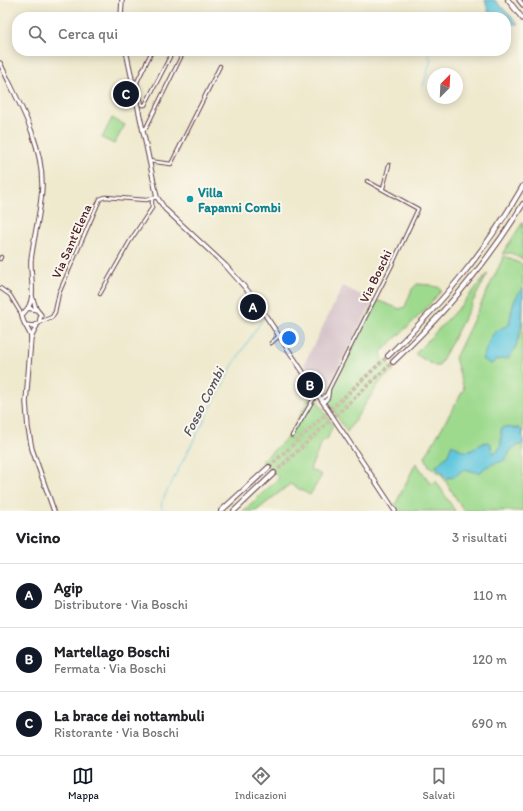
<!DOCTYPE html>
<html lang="it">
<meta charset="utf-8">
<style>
:root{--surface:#fff;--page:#f2f2f2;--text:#202124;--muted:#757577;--line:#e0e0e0;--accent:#111827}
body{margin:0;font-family:Itim,sans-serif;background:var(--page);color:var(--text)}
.compass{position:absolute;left:427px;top:68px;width:36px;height:36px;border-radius:50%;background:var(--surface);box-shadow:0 2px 10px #0003;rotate:24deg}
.you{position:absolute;left:289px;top:338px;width:14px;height:14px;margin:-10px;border:3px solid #fff;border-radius:50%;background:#1a73e8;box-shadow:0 0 0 6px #1a73e833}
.badge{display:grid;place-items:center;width:26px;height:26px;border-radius:50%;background:var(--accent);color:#fff;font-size:13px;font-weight:700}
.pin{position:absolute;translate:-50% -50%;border:2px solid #fff;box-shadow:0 1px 4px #0006}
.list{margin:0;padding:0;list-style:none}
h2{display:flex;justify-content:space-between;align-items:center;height:52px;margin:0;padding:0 16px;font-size:17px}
h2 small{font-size:13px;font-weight:400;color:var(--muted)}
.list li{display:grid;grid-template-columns:26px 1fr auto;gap:12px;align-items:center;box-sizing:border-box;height:64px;padding:0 16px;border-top:1px solid var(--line)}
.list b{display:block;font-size:15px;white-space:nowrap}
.list p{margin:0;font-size:13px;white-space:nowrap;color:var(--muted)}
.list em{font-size:13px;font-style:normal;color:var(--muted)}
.icon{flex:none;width:22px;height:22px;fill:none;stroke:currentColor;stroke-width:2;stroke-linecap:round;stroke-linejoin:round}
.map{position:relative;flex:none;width:523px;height:511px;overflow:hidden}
.search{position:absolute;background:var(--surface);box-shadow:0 2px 10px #0003;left:12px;right:12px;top:12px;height:44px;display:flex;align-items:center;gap:10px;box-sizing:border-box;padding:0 14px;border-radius:16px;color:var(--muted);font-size:15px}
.sheet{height:244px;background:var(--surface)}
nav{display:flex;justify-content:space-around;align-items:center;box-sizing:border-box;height:56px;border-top:1px solid var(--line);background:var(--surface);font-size:11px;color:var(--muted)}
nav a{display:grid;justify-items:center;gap:2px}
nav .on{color:var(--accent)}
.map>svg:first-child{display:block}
.industrial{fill:#d2bdc7}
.green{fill:#9dda8e;stroke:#747c5c}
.water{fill:#61c7de;stroke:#567384}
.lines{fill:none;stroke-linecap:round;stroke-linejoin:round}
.stream{stroke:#61c7de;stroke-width:1}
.highway-tunnel{stroke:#cec1ad;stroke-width:4;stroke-dasharray:4 2;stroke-linecap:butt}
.minor-casing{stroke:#633d43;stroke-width:4.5}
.major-casing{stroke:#633d43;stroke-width:5.5}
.highway-casing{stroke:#633d43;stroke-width:6}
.minor{stroke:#fff;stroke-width:2.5}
.major{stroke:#fff;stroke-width:3.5}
.highway{stroke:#fff;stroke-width:4}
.culture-dot{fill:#0f9aa8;stroke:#fbf7ec;stroke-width:1.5}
.labels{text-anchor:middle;stroke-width:4;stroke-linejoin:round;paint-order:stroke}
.culture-label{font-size:13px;font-weight:bold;fill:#0d838f;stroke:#fbf7ec;text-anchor:start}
.street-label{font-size:13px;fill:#4a1f2b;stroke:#fbf7ec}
.water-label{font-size:14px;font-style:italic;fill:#515161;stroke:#fbf7ec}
</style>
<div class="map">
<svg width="523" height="511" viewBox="0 0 523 511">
<rect width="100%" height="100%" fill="#fbf7ec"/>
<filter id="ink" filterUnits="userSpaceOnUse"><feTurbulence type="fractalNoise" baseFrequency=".025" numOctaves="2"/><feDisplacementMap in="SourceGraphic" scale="8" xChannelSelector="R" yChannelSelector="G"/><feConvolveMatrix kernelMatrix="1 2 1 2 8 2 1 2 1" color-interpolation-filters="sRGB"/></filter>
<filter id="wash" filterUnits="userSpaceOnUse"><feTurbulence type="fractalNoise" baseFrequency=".012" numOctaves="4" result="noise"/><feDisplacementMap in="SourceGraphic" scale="16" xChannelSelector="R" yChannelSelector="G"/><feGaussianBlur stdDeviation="0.9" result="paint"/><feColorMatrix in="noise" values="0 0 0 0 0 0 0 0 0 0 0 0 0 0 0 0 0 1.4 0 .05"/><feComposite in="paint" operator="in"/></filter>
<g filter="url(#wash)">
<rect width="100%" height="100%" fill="#efe9ce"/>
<polygon class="industrial" points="343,286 373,301 324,395 304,364"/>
<g class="green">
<polygon points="112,118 125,125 114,144 102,138"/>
<polygon points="523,222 523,260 511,253 502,254"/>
<polygon points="504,256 523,265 523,511 464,511 441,474 429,466 425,457 464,389 455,358"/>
<polygon points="488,273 439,366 435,366 415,354 464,302"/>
<polygon points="417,284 430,285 440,288 441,291 422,313 381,352 382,357 394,369 393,372 382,379 347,432 328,402 330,397 331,388 375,302 379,301 400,309 405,307 412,289"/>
<polygon points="312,392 333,425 327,440 323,440 310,469 322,475 310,495 290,484 256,511 243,511 279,478 262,461 290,435"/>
<polygon points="416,463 431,484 436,481 455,511 399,511 395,505"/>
</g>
<g class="water">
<polygon points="485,0 495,0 518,24 506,24 506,17 490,17"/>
<path d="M523 288C523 312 523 340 509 358L497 360 491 364 482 359C492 339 486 334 509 325 512 309 512 300 523 288Z"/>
<path d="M502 427 519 428 522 431 523 444 512 448C503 467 502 459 486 467 483 469 483 471 479 473L464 469 454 477 446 478 436 466 447 456 452 444C456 446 460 450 464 451 471 454 480 442 488 442L491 444 492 453 498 451C504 440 499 435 502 427Z"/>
</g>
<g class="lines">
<g class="stream">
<polyline points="455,17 468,14 475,17"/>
<polyline points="486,17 489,16"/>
<polyline points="423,86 431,60 429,56 430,51"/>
<polyline points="163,499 234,363 264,317"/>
<polyline points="162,502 161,507 165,511"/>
</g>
</g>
</g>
<g filter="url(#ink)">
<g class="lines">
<g class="highway-tunnel">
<polyline points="269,467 388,356"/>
<polyline points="274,473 393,362"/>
</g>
<g class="minor-casing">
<g id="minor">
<polyline points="164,51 171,54"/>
<polyline points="137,82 152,51"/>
<polyline points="133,83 137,82 142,105 145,105 173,51"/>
<polyline points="143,129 146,128 184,51"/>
<polyline points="149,161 171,164 220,66"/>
<polyline points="383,188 389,165"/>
<polyline points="0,259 1,257"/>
<polyline points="0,288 10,295 22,315"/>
<polyline points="100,294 130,241 152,208 152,199"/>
<polyline points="40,322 52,317 55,312 59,293 100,199 105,197 146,200 157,197"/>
<polyline points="271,343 279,336"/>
<polyline points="322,399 326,395 391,267 418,209 367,181"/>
<polyline points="324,402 328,398 329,390"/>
<polyline points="292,436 317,393"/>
</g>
</g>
<g class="major-casing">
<g id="major">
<polyline points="519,0 523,5"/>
<polyline points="121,17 122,0"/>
<polyline points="126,51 157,197 165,209 226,266 254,298 395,511"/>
<path d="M0 63C18 102 42 140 42 184 42 209 34 234 31 260 30 274 36 295 28 308"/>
<polyline points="32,296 36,309"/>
<path d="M26 325 33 326 39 323 41 315 37 310 28 308 22 315C22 323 29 329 31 337"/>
<polyline points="37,325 31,338 26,402 28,428 32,449 54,511"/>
</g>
</g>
<g class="highway-casing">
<g id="highway">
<polyline points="508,0 523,19"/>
<path d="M388 356C442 303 485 252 523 186"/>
<path d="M393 362C444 314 487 264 523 204"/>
<polyline points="221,511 269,467"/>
<polyline points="234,511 274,473"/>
</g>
</g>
<use href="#minor" class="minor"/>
<use href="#major" class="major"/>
<use href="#highway" class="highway"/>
</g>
</g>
<circle class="culture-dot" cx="190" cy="199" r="4"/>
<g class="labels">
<g class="culture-label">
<text x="198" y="197">Villa<tspan x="198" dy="15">Fapanni Combi</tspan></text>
</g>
<g class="street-label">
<text transform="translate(71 241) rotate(-66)" y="5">Via Sant'Elena</text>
<text transform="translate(375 276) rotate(-64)" y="5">Via Boschi</text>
</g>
<g class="water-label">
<text transform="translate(203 402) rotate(-63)" y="5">Fosso Combi</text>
</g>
</g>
</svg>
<svg class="compass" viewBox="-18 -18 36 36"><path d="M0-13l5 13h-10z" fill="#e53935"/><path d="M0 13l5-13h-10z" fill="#757577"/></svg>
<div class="you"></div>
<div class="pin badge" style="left:253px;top:307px">A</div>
<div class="pin badge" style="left:310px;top:385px">B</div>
<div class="pin badge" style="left:126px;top:94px">C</div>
<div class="search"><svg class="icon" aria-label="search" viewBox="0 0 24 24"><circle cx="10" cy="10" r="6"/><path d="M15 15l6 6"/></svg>Cerca qui</div>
</div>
<section class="sheet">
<h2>Vicino<small>3 risultati</small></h2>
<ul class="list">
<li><span class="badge">A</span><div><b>Agip</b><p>Distributore · Via Boschi</p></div><em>110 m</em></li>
<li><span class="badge">B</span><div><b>Martellago Boschi</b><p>Fermata · Via Boschi</p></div><em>120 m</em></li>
<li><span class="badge">C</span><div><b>La brace dei nottambuli</b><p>Ristorante · Via Boschi</p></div><em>690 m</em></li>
</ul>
</section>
<nav>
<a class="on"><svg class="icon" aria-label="map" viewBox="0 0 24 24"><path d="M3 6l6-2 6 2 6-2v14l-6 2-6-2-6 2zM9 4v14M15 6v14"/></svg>Mappa</a>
<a><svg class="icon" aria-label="directions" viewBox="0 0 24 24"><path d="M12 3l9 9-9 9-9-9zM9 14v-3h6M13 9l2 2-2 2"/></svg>Indicazioni</a>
<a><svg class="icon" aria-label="saved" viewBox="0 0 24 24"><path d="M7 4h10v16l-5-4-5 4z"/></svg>Salvati</a>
</nav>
